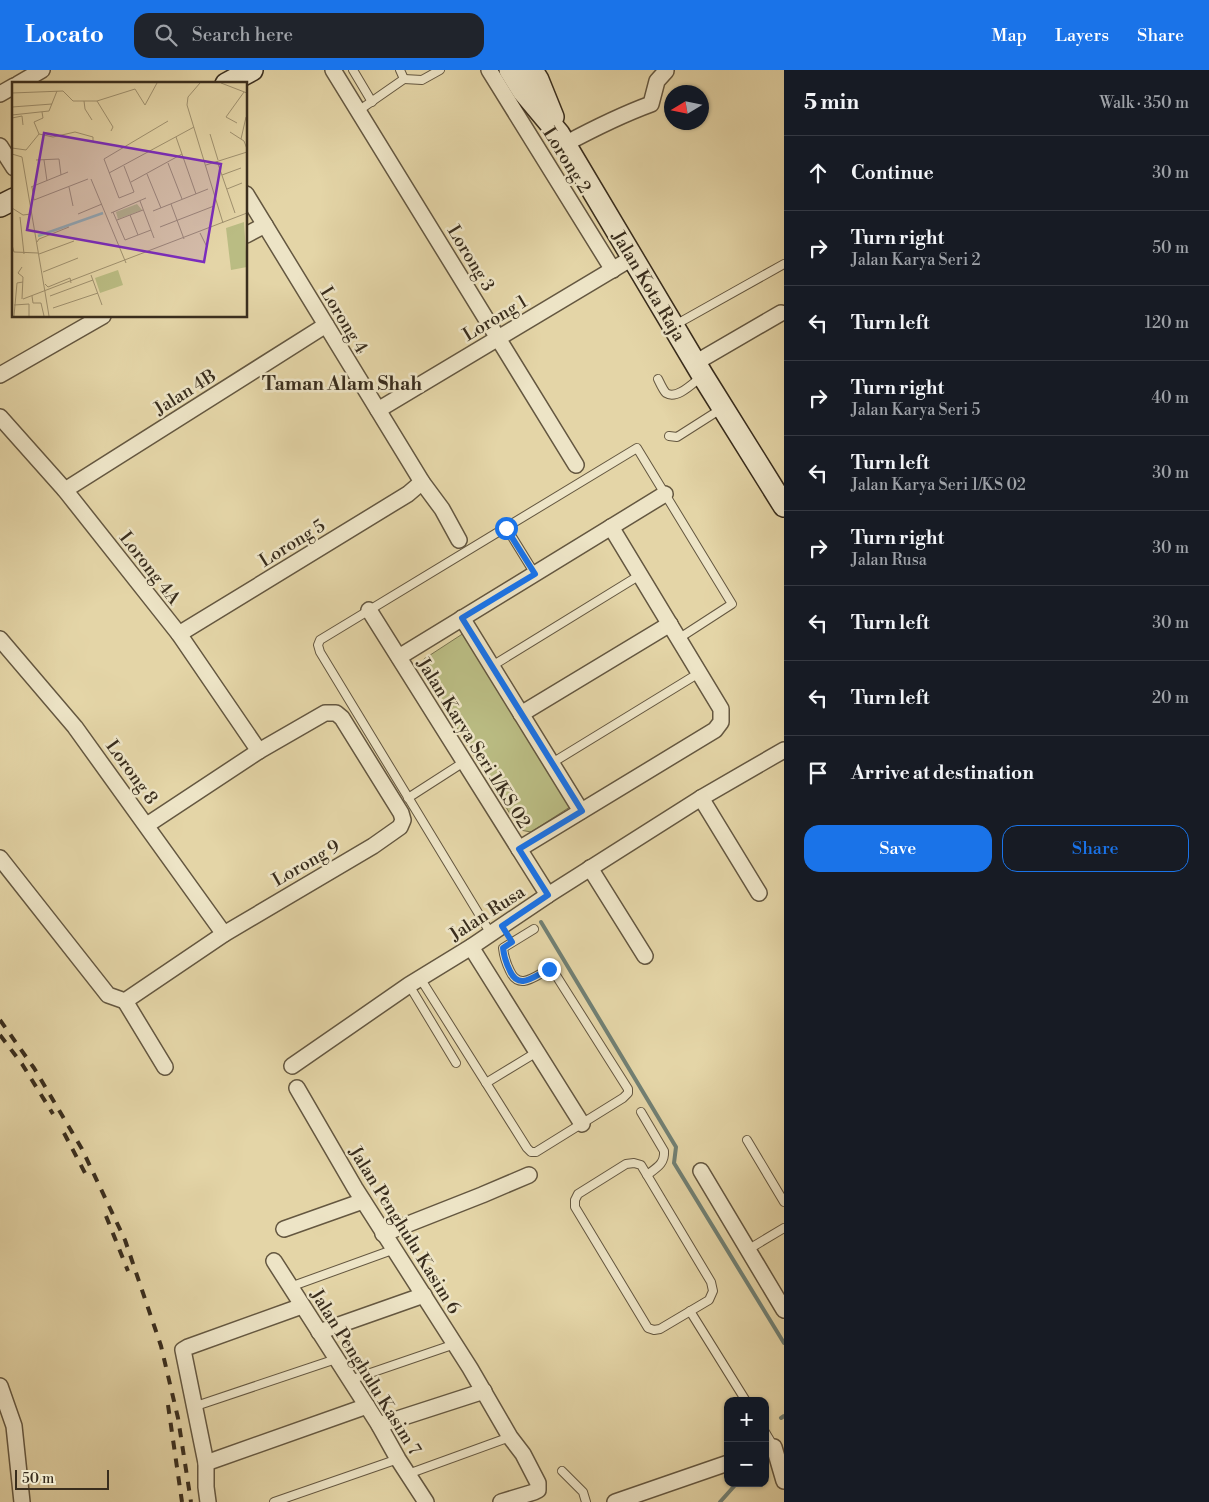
<!DOCTYPE html>
<meta charset="utf-8">
<style>
:root{--surface:#171b24;--page:#20242c;--text:#f1f3f6;--muted:#9ea1a6;--line:#363941;--accent:#1a73e8}
body{margin:0;font-family:"Libre Bodoni",serif;background:var(--page);color:var(--text)}
.controls{position:absolute;right:15px;bottom:15px;display:grid;overflow:hidden;border-radius:10px;box-shadow:0 1px 4px #0004}
.controls button{width:45px;height:45px;display:grid;place-items:center;padding:0;border:0;border-bottom:1px solid var(--line);background:var(--surface);color:var(--text);font:25px sans-serif}
.compass{position:absolute;left:664px;top:15px;width:45px;height:45px;border-radius:50%;background:var(--surface);box-shadow:0 1px 4px #0004;rotate:260deg}
.scale{position:absolute;left:15px;bottom:12px;width:94px;box-sizing:border-box;padding-left:5px;border:2px solid #392d1d;border-top:0;font-size:14px;line-height:18px;white-space:nowrap;color:#392d1d;-webkit-text-stroke:4px #ede4c6;paint-order:stroke}
.stop{position:absolute;width:15px;height:15px;margin:-11px;border:4px solid #1a73e8;border-radius:50%;background:#fff}
.stop.end{background:#1a73e8;border-color:#fff;box-shadow:0 1px 5px #0008}
.list{margin:0;padding:0;list-style:none}
h2{display:flex;justify-content:space-between;align-items:center;height:65px;margin:0;padding:0 20px;font-size:21px}
h2 small{font-size:16px;font-weight:400;color:var(--muted)}
.list li{display:grid;grid-template-columns:32px 1fr auto;gap:15px;align-items:center;box-sizing:border-box;height:75px;padding:0 20px;border-top:1px solid var(--line)}
.list b{display:block;font-size:19px;white-space:nowrap}
.list p{margin:0;font-size:16px;white-space:nowrap;color:var(--muted)}
.list em{font-size:16px;font-style:normal;color:var(--muted)}
.actions{display:flex;gap:10px;padding:15px 20px}
.actions a{flex:1;padding:11px 0;border:1px solid var(--accent);border-radius:15px;text-align:center;font-size:18px;color:var(--accent)}
.actions .main{background:var(--accent);color:#fff}
.icon{flex:none;width:28px;height:28px;fill:none;stroke:currentColor;stroke-width:2;stroke-linecap:round;stroke-linejoin:round}
.map{position:relative;flex:none;width:784px;height:1432px;overflow:hidden}
header{display:flex;align-items:center;gap:30px;box-sizing:border-box;height:70px;padding:0 25px;background:var(--accent);color:#fff}
header strong{font-size:24px}
nav{display:flex;gap:28px;margin-inline-start:auto;font-size:18px}
.search{width:350px;height:45px;background:var(--page);display:flex;align-items:center;gap:12px;box-sizing:border-box;padding:0 18px;border-radius:15px;color:var(--muted);font-size:19px}
main{display:flex}
aside{flex:1;background:var(--surface)}
.map>svg:first-child{display:block}
.green{fill:#babc83;stroke:#7a7450}
.lines{fill:none;stroke-linecap:round;stroke-linejoin:round}
.stream{stroke:#718074;stroke-width:4}
.lane-casing{stroke:#645740;stroke-width:10}
.street-casing{stroke:#645740;stroke-width:18}
.secondary-casing{stroke:#392d1d;stroke-width:24}
.lane{stroke:#ede4c6;stroke-width:8}
.street{stroke:#ede4c6;stroke-width:15}
.secondary{stroke:#ede4c6;stroke-width:21}
.rail{stroke:#392d1d;stroke-width:4;stroke-dasharray:9 9;stroke-linecap:butt}
.route{stroke:#1a73e8;stroke-width:6}
.labels{text-anchor:middle;stroke-width:5;stroke-linejoin:round;paint-order:stroke}
.street-label{font-size:18px;fill:#392d1d;stroke:#ede4c6}
.neighbourhood-label{font-size:19px;font-weight:bold;fill:#392d1d;stroke:#ede4c6}
.inset-river{fill:none;stroke:#96b8ae;stroke-width:2.5}
.inset-road{fill:none;stroke:#a09270;stroke-width:1}
.view{fill:#7b2cbf;fill-opacity:0.15;stroke:#7b2cbf;stroke-width:2.5}
.inset-edge{fill:none;stroke:#392d1d;stroke-width:2.5}
</style>
<header>
<strong>Locato</strong>
<div class="search"><svg class="icon" aria-label="search" viewBox="0 0 24 24"><circle cx="10" cy="10" r="6"/><path d="M15 15l6 6"/></svg>Search here</div>
<nav><a>Map</a><a>Layers</a><a>Share</a></nav>
</header>
<main>
<div class="map">
<svg width="784" height="1432" viewBox="0 0 784 1432">
<rect width="100%" height="100%" fill="#e4d5a7"/>
<filter id="stains"><feTurbulence type="fractalNoise" baseFrequency=".004" numOctaves="4"/><feColorMatrix values="0 0 0 0 .2 0 0 0 0 .09 0 0 0 0 .02 0 0 0 .5 -.17"/></filter>
<radialGradient id="worn" r=".72"><stop offset=".6" stop-color="#630" stop-opacity="0"/><stop offset="1" stop-color="#630" stop-opacity=".3"/></radialGradient>
<polygon class="green" points="467,561 573,735 531,762 520,760 423,602 424,589"/>
<g class="lines">
<g class="stream">
<polyline points="541,852 676,1077 674,1093 784,1273"/>
<polyline points="781,1348 784,1346"/>
<polyline points="720,1432 737,1413"/>
</g>
<g class="lane-casing">
<g id="lane">
<polyline points="353,0 372,32"/>
<polyline points="404,9 422,10 440,0"/>
<polyline points="358,41 404,9 400,0"/>
<polyline points="675,255 784,194"/>
<path d="M658 309C660 313 663 320 666 323 677 330 693 313 701 307"/>
<polyline points="669,366 677,367 721,339"/>
<polyline points="506,457 535,504"/>
<polyline points="492,596 640,505"/>
<polyline points="552,693 699,603"/>
<polyline points="408,728 464,692"/>
<polyline points="491,864 320,582 318,575 320,570 637,378 732,534 678,569"/>
<path d="M420 908 527 1078 531 1082H536L623 1028 628 1023V1019L552 899H549C535 906 519 921 510 901 506 893 504 887 503 878L534 859"/>
<polyline points="409,915 456,993"/>
<polyline points="486,1013 537,982"/>
<path d="M641 1042 664 1081C665 1094 656 1098 647 1105"/>
<polyline points="747,1070 784,1132"/>
<polygon points="634,1093 641,1095 647,1105 711,1212 713,1221 709,1230 660,1259 654,1260 648,1258 575,1137 575,1130 578,1124 626,1094"/>
<polyline points="749,1179 784,1158"/>
<polyline points="290,1217 395,1179"/>
<polyline points="690,1241 746,1331"/>
<polyline points="350,1310 455,1274"/>
<polyline points="196,1336 336,1289"/>
<polyline points="765,1362 774,1377"/>
<polyline points="562,1401 583,1422 586,1432"/>
<polyline points="408,1404 510,1367"/>
<polyline points="274,1432 398,1389"/>
</g>
</g>
<g class="street-casing">
<g id="street">
<polyline points="333,0 576,395"/>
<polyline points="489,0 613,200"/>
<polyline points="18,14 42,0"/>
<polyline points="0,24 14,16"/>
<path d="M565 74C593 59 621 45 651 34L657 11 666 1"/>
<polyline points="0,76 14,98"/>
<polyline points="246,124 422,412 442,439 459,470"/>
<polyline points="246,165 265,155"/>
<polyline points="695,293 781,243"/>
<polyline points="0,305 103,246"/>
<polyline points="378,340 632,188"/>
<polyline points="0,347 65,420 179,564 259,681"/>
<polyline points="65,420 326,255"/>
<polyline points="369,540 548,825"/>
<polyline points="462,548 581,741"/>
<polyline points="179,564 408,424 422,412"/>
<polyline points="0,569 75,657 224,864"/>
<polyline points="399,587 665,424"/>
<polyline points="521,644 670,554"/>
<polyline points="701,728 759,823"/>
<polyline points="519,779 715,660 721,652 721,639 611,457"/>
<polyline points="0,788 108,925 125,931 224,864 373,776 400,757 403,750 401,743 342,648 336,643 325,643 259,681 147,755"/>
<polyline points="590,798 645,886"/>
<polyline points="471,877 582,1054"/>
<polyline points="125,931 165,997"/>
<polyline points="292,996 409,915 471,877 548,825 701,728 784,680"/>
<polyline points="297,1018 355,1118 470,1298 510,1367 523,1384 538,1413 538,1420 534,1422 501,1432"/>
<polyline points="701,1101 784,1240"/>
<polyline points="284,1159 363,1131"/>
<polyline points="383,1164 482,1125 529,1105"/>
<polyline points="274,1191 379,1355 398,1389 426,1432"/>
<polyline points="319,1262 424,1225"/>
<polyline points="0,1316 14,1356 22,1432"/>
<polyline points="379,1355 484,1321"/>
<polyline points="774,1377 784,1411"/>
<polyline points="206,1393 367,1336"/>
<polyline points="208,1432 206,1417 206,1393 183,1280 188,1277 302,1236"/>
<polyline points="615,1432 728,1393"/>
</g>
</g>
<g class="secondary-casing">
<g id="secondary">
<polyline points="510,0 523,21 559,64 703,306 784,436"/>
<polyline points="532,0 538,10 553,47"/>
<polyline points="226,14 252,0"/>
<polyline points="0,136 14,129"/>
</g>
</g>
<use href="#lane" class="lane"/>
<use href="#street" class="street"/>
<use href="#secondary" class="secondary"/>
<g class="rail">
<polyline points="0,950 34,998 82,1079 125,1170 161,1276 178,1348 191,1432"/>
<polyline points="0,965 22,994 53,1044"/>
<polyline points="64,1063 85,1103"/>
<polyline points="106,1146 128,1201"/>
<polyline points="168,1335 182,1432"/>
</g>
</g>
<g class="lines">
<path class="route" d="M506 458 535 504 462 548 582 741 519 779 548 825 502 856 512 872 503 878C504 887 506 893 510 901 519 921 534 906 549 899"/>
</g>
<g class="labels">
<g class="street-label">
<text transform="translate(567 90) rotate(58)" y="6">Lorong 2</text>
<text transform="translate(471 188) rotate(59)" y="6">Lorong 3</text>
<text transform="translate(649 216) rotate(59)" y="6">Jalan Kota Raja</text>
<text transform="translate(495 248) rotate(-31)" y="6">Lorong 1</text>
<text transform="translate(344 250) rotate(59)" y="6">Lorong 4</text>
<text transform="translate(185 322) rotate(-32)" y="6">Jalan 4B</text>
<text transform="translate(292 473) rotate(-32)" y="6">Lorong 5</text>
<text transform="translate(150 498) rotate(52)" y="6">Lorong 4A</text>
<text transform="translate(474 673) rotate(58)" y="6">Jalan Karya Seri 1/KS 02</text>
<text transform="translate(132 702) rotate(54)" y="6">Lorong 8</text>
<text transform="translate(306 793) rotate(-30)" y="6">Lorong 9</text>
<text transform="translate(487 843) rotate(-33)" y="6">Jalan Rusa</text>
<text transform="translate(405 1160) rotate(58)" y="6">Jalan Penghulu Kasim 6</text>
<text transform="translate(366 1302) rotate(58)" y="6">Jalan Penghulu Kasim 7</text>
</g>
<g class="neighbourhood-label">
<text x="342" y="320">Taman Alam Shah</text>
</g>
</g>
<g transform="translate(12 12)">
<rect width="235" height="235" fill="#e4d5a7"/>
<path d="M125 122 130 128 106 137 104 130ZM232 140 235 185 219 188 214 146ZM106 188 111 203 88 211 83 196Z" fill="#babc83"/>
<path class="inset-river" d="M26 154 91 131"/>
<path class="inset-road" d="M188 1 176 15 175 23 211 141M209 1 235 11M0 11 51 9 61 19H85L123 7 133 23 145 1M72 19 73 27 80 38M85 19 101 45 99 49M0 25 40 22M30 30 31 36 22 40 27 52 41 55 63 50 81 55V59M0 33 37 29 45 9M0 36 10 34 11 43M225 41 214 35 232 10M218 50 232 59 235 67M198 52 206 78M164 55 184 112M229 57 234 35M0 66 14 68 27 52M0 72 10 75 33 210M24 78 47 77 49 93M32 78 35 99M205 79 223 131M156 81 170 117M194 83 235 70M112 84 122 110 107 116 92 77 156 39M97 91 182 45M135 92 149 126M210 93 229 86M79 97 114 181M119 100 170 72M19 105 56 90M20 105 22 118 76 97M57 105 61 124M215 107 230 101M128 119 142 156M159 122 172 157M0 126 11 133 19 132M141 129 196 107M101 130 113 158 139 148M99 131 134 116M66 132 90 122M118 133 126 153M8 135 12 172M105 138 131 128M148 145 202 124M188 151 195 165M25 160 27 157 57 145M0 163 2 170 26 171M27 172 62 159M31 190 66 176M79 193 90 223M33 202 36 205 58 196 59 201M33 210 37 234M20 214 21 221H29L32 234M38 214 81 198M10 217 11 195 6 191 10 185M11 217 235 131M2 223 17 222V234M41 226 86 211M2 234 5 201 11 200"/>
<path class="view" d="M32 51 209 82 192 180 15 148Z"/>
<rect width="235" height="235" class="inset-edge"/>
</g>
<rect width="100%" height="100%" filter="url(#stains)"/>
<rect width="100%" height="100%" fill="url(#worn)"/>
</svg>
<div class="controls">
<button>+</button>
<button>−</button>
</div>
<svg class="compass" viewBox="-18 -18 36 36"><path d="M0-13l5 13h-10z" fill="#e53935"/><path d="M0 13l5-13h-10z" fill="#9ea1a6"/></svg>
<div class="scale">50 m</div>
<div class="stop" style="left:506px;top:458px"></div>
<div class="stop end" style="left:549px;top:899px"></div>
</div>
<aside>
<h2>5 min<small>Walk · 350 m</small></h2>
<ul class="list">
<li><svg class="icon" aria-label="ahead" viewBox="0 0 24 24"><path d="M12 20V5M6 11l6-6 6 6"/></svg><div><b>Continue</b></div><em>30 m</em></li>
<li><svg class="icon" aria-label="right" viewBox="0 0 24 24"><path d="M7 20v-9h11M14 6l5 5-5 5"/></svg><div><b>Turn right</b><p>Jalan Karya Seri 2</p></div><em>50 m</em></li>
<li><svg class="icon" aria-label="left" viewBox="0 0 24 24"><path d="M17 20v-9H6M10 6l-5 5 5 5"/></svg><div><b>Turn left</b></div><em>120 m</em></li>
<li><svg class="icon" aria-label="right" viewBox="0 0 24 24"><path d="M7 20v-9h11M14 6l5 5-5 5"/></svg><div><b>Turn right</b><p>Jalan Karya Seri 5</p></div><em>40 m</em></li>
<li><svg class="icon" aria-label="left" viewBox="0 0 24 24"><path d="M17 20v-9H6M10 6l-5 5 5 5"/></svg><div><b>Turn left</b><p>Jalan Karya Seri 1/KS 02</p></div><em>30 m</em></li>
<li><svg class="icon" aria-label="right" viewBox="0 0 24 24"><path d="M7 20v-9h11M14 6l5 5-5 5"/></svg><div><b>Turn right</b><p>Jalan Rusa</p></div><em>30 m</em></li>
<li><svg class="icon" aria-label="left" viewBox="0 0 24 24"><path d="M17 20v-9H6M10 6l-5 5 5 5"/></svg><div><b>Turn left</b></div><em>30 m</em></li>
<li><svg class="icon" aria-label="left" viewBox="0 0 24 24"><path d="M17 20v-9H6M10 6l-5 5 5 5"/></svg><div><b>Turn left</b></div><em>20 m</em></li>
<li><svg class="icon" aria-label="arrive" viewBox="0 0 24 24"><path d="M6 21V4h12l-3 4 3 4H6"/></svg><div><b>Arrive at destination</b></div></li>
</ul>
<div class="actions"><a class="main">Save</a><a>Share</a></div>
</aside>
</main>
